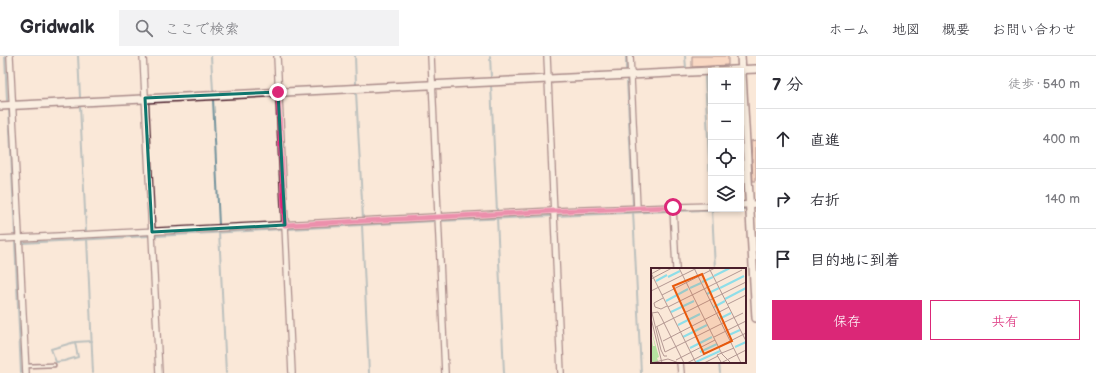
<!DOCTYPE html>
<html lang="ja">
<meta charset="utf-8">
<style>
:root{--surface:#fff;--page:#f2f2f3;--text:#2b2b33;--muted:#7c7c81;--line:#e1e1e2;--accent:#db2777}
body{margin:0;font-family:"Balsamiq Sans","Klee One",sans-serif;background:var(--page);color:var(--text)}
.controls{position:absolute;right:12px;top:12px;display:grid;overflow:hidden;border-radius:0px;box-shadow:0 2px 6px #0003}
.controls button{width:36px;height:36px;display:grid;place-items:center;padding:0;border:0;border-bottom:1px solid var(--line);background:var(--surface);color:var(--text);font:20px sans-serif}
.stop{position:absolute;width:12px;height:12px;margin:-9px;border:3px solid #db2777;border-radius:50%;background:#fff}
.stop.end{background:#db2777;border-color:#fff;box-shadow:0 1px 4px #0008}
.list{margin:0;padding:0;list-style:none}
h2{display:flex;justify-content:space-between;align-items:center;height:52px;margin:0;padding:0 16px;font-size:17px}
h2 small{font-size:13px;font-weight:400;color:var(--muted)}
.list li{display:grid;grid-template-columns:26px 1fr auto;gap:12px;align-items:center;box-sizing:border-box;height:60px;padding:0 16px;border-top:1px solid var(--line)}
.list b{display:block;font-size:15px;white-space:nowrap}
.list em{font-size:13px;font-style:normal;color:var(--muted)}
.actions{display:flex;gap:8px;padding:12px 16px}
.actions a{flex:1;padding:9px 0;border:1px solid var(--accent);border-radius:0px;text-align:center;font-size:14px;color:var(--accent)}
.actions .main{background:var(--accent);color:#fff}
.icon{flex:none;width:22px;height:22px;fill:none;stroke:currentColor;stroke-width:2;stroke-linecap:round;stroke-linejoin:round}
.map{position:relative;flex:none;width:756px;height:317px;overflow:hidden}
header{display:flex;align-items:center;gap:24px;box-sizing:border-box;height:56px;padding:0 20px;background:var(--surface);border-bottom:1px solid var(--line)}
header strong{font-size:19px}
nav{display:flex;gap:22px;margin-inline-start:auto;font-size:14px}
.search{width:280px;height:36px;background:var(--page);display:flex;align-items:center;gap:10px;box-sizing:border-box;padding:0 14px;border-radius:0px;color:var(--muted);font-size:15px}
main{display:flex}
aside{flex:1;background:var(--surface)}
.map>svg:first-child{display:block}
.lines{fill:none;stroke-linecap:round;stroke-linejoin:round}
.stream{stroke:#73929d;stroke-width:2}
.building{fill:#f9c5a9;stroke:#4a1f2b}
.lane-casing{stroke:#4a1f2b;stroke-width:5.5}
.street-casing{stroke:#4a1f2b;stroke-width:8}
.secondary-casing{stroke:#4a1f2b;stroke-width:10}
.lane{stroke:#fbf7ec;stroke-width:2.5}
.street{stroke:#fbf7ec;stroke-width:5.5}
.secondary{stroke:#fbf7ec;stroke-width:7}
.route{stroke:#db2777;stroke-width:5}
.marked{fill:none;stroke:#0f766e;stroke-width:3;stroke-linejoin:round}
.inset-river{fill:none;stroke:#8edee9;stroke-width:2}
.inset-road{fill:none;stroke:#b49893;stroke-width:1}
.view{fill:#e8590c;fill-opacity:0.15;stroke:#e8590c;stroke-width:2}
.inset-edge{fill:none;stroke:#4a1f2b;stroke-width:2}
</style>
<header>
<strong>Gridwalk</strong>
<div class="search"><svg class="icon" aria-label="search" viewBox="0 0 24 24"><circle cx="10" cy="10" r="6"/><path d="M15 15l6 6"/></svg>ここで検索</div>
<nav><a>ホーム</a><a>地図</a><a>概要</a><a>お問い合わせ</a></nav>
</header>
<main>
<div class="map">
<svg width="756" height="317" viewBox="0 0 756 317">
<rect width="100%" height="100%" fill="#fae8d8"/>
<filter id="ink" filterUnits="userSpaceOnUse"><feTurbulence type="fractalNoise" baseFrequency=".025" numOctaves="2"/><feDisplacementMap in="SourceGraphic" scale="8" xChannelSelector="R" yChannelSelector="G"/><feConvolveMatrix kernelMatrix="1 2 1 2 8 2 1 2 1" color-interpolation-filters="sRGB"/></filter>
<g filter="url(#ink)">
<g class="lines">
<g class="stream">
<polyline points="5,0 7,44"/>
<polyline points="78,0 80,41"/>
<polyline points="211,0 213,35"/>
<polyline points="355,0 356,28"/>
<polyline points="490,0 491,21"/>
<polyline points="626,0 626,15"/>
<polyline points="685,0 686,12"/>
<polyline points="705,21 711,144"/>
<polyline points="627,24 633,150"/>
<polyline points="491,29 497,156"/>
<polyline points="356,36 363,163"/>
<polyline points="213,43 219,169"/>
<polyline points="80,49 86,176"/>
<polyline points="9,53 15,179"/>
<polyline points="741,153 745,153"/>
<polyline points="712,154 715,213"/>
<polyline points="633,155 641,317"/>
<polyline points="677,155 738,153"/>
<polyline points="556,160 671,155"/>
<polyline points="497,161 504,317"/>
<polyline points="441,165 551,160"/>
<polyline points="362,169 369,317"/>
<polyline points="289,173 436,165"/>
<polyline points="219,175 226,317"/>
<polyline points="156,180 283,173"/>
<polyline points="87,182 93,317"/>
<polyline points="15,185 21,317"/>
<polyline points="22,187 149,180"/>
<polyline points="75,286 78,301 64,305 56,306 51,293 75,286 92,285"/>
<polyline points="719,306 720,317"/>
</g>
</g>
<g class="building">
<polygon points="692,0 728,0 728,9 692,11"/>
<polygon points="756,84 756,125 753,125 751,85"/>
</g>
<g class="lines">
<g class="lane-casing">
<polyline id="lane" points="26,310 54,309"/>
</g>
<g class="street-casing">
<g id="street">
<polyline points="10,0 26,317"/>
<polyline points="143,0 159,317"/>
<polyline points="277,0 292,317"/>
<polyline points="431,0 445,317"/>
<polyline points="547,0 561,317"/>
<polyline points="630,0 637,152"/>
<polyline points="741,149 756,148"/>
<polyline points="673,151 676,213"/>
<polyline points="0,183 554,155 711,150"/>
<polyline points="680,306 681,317"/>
</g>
</g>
<g class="secondary-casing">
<g id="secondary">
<polyline points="741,0 756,262"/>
<polyline points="712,15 756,13"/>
<polyline points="0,50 711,15"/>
</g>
</g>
<use href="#lane" class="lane"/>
<use href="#street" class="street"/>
<use href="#secondary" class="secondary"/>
</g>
</g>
<g class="lines" filter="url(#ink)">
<polyline class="route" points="278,36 285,169 554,155 673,151"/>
</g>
<path d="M0 0H756V317H0ZM278 36 285 169 152 176 145 42Z" fill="#fae8d8" fill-opacity=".55" fill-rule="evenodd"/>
<path class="marked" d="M278 36 285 169 152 176 145 42Z"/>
<g transform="translate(651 212)">
<rect width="95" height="95" fill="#fae8d8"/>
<path d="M0 61 8 89 6 90 8 95H0V66L2 78H4Z" fill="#b6e2a0"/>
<path class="inset-river" d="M63 8 79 0M17 9 29 3M5 13 16 7M51 14 62 9M39 20 50 15M69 20 93 8M56 26 68 20M74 31 95 20M15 33 37 21M63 39 74 33M20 44 43 33M68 51 80 45M27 57 49 46M78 67 89 62M32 69 56 57M84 79 95 74M39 80 61 69M49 84 66 76M45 94 69 83"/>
<path class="inset-road" d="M28 0 71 86 80 95M43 0 90 95M58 0 95 73M0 5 45 95M0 6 11 0M0 11 21 0M0 23 46 0M11 27 64 0M12 30 3 35 4 39 10 41 16 38M77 36 95 27M17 39 91 2M0 41 10 82 13 88H16M1 45 7 44 10 49 33 95M0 50 11 95M5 59 95 14M6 59 14 84M63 69 95 53M12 73 78 39M14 84 92 45M25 92 64 72M70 94 66 87 83 80M0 95 17 91 28 95M36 95 95 65M53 95 67 88M70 95 95 82"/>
<path class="view" d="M51 6 81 73 53 86 22 18Z"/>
<rect width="95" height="95" class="inset-edge"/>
</g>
</svg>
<div class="controls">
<button>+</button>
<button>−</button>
<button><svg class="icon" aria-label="locate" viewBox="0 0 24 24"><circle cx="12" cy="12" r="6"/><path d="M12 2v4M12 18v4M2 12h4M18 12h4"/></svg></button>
<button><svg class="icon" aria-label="layers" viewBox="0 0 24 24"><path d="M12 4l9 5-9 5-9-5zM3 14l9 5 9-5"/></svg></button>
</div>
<div class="stop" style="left:673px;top:151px"></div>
<div class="stop end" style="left:278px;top:36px"></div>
</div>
<aside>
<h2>7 分<small>徒歩 · 540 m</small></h2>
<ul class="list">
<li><svg class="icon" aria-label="ahead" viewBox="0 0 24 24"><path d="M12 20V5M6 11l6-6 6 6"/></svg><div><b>直進</b></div><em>400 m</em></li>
<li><svg class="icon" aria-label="right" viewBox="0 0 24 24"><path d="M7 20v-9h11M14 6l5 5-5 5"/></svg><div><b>右折</b></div><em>140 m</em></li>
<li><svg class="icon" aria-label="arrive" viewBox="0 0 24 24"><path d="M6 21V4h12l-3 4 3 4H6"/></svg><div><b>目的地に到着</b></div></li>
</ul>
<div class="actions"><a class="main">保存</a><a>共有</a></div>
</aside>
</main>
